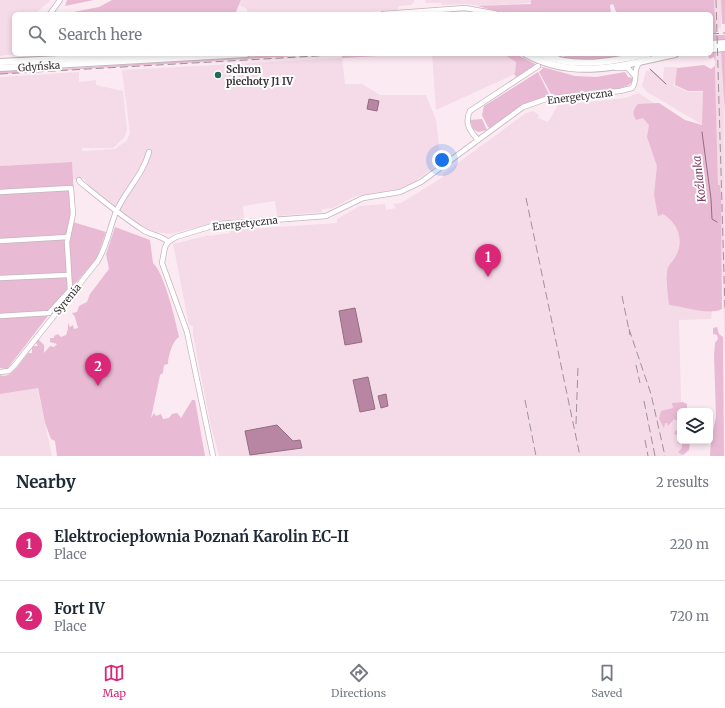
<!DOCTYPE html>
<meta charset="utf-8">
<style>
:root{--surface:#fff;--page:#f6f6f7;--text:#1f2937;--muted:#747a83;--line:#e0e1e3;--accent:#db2777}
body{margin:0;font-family:Merriweather,serif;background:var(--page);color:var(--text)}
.controls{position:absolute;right:12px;bottom:12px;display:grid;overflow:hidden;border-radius:6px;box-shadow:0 2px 6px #0003}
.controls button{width:36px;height:36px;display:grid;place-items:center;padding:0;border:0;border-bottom:1px solid var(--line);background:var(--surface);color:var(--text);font:20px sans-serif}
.you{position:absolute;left:442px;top:160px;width:14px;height:14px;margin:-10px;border:3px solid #fff;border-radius:50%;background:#1a73e8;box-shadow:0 0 0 6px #1a73e833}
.badge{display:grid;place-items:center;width:26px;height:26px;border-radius:50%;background:var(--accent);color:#fff;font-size:13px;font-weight:700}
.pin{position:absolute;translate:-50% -33px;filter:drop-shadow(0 1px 2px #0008)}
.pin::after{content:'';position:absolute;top:21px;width:14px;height:12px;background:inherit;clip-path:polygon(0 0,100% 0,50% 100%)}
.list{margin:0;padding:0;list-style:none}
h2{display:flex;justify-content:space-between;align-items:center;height:52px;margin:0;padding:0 16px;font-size:17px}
h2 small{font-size:13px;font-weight:400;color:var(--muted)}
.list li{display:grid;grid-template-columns:26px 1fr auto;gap:12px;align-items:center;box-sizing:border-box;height:72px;padding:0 16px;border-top:1px solid var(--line)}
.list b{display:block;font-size:15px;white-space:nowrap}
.list p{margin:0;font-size:13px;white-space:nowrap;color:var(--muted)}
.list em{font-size:13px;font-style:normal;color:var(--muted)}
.icon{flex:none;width:22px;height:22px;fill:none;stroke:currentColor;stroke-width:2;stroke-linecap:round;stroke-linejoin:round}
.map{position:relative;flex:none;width:725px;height:456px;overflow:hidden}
.search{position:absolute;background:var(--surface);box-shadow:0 2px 6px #0003;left:12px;right:12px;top:12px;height:44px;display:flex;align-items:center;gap:10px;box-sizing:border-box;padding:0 14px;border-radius:6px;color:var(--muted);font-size:15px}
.sheet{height:196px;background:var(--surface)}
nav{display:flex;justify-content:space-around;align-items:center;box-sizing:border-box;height:56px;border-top:1px solid var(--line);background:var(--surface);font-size:11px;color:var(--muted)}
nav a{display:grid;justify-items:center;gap:2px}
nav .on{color:var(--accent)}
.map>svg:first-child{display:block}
.built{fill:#f4dbe7}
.green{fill:#e9bad4}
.water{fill:#b886a2;stroke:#926d82}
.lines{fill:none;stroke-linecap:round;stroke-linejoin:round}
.stream{stroke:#926d82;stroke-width:1}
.street-casing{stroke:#c6b5be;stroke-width:6}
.secondary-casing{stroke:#c6b5be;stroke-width:8}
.street{stroke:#fff;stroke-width:4.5}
.secondary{stroke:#fff;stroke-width:6}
.rail{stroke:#9f9299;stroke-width:1;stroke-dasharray:8 4;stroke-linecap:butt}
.poi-dot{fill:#266959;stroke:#fdfdfd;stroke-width:1.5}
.labels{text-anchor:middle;stroke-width:4;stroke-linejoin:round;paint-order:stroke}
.street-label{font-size:10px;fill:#3a3337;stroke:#fdfdfd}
.poi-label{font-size:10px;font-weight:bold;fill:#3a3337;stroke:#fdfdfd;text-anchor:start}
.water-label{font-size:11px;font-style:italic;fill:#7c3d63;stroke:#fdfdfd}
</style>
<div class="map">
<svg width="725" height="456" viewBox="0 0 725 456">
<rect width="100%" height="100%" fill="#fceaf3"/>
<g class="built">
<polygon points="0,0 51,0 39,10 39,14 14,14 14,54 16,54 0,56"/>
<polygon points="242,0 414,0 414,2 411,5 398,6 398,10 335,14 247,14 247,9 239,5"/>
<polygon points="425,0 531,0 531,3 481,6 466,4 442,5 441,3 426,3"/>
<polygon points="714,0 721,0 721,28 716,28"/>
<polygon points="716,52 722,52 724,70 725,355 720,195 720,185 718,185 715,70"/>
<polygon points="432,54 503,54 516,62 515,74 436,110"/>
<polygon points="342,58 345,84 362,84 380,95 426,95 436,120 441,162 416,181 398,189 356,196 333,208 322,209 322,212 277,216 275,201 243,206 244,218 219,222 170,234 147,231 88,185 84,179 73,179 72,162 0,166 0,77 79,72 79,82 96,80 96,85 123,91 127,130 124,138 113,148 82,148 82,151 115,149 127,140 130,133 122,70"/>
<polygon points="664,67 677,67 677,78 673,85 688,92 703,92 703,125 647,92 642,86 646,71 652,70 663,80"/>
<polygon points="638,93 677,117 706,239 712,312 711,319 679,320 681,398 680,441 682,441 682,456 219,456 210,422 193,335 193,326 189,325 173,244 209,235 209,236 230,233 230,230 337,223 337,219 360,206 385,204 386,210 396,208 393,204 401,203 443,177 443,174 526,113 533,111 539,115 538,118 548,122 558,105 626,98"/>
<polygon points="32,363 52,456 0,456 0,382 7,383 25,379"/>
</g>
<g class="green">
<polygon points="67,0 94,0 65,6"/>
<polygon points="112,0 241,0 235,14 63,14 99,7"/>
<polygon points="531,0 714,0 716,33 711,33 711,14 617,14 613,4 610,5 611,14 511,14 492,10 478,6 531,4"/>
<polygon points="721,0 725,0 725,24 722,24"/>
<rect x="711" y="35" width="14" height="6"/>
<path d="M725 51V112L721 52H716L715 70 718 185H720L721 196 722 309C709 316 682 306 669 305 668 294 665 278 668 267 670 263 675 259 677 254 684 239 677 222 663 214L658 216 654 195 657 166 647 137 649 125 643 118 636 120C632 113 633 110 638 104L659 103 685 120 702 125 703 91H688L675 85 677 68 704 65 711 69 716 65 714 57 710 59 707 54H711V52Z"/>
<polygon points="284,54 329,54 0,74 0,71 49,67 60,69"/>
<polygon points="369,54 413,54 342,58 342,55"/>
<path d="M503 54H516L539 66 575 76 596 77 625 72 628 77 632 78V82C626 92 566 95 552 96L539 72 543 68 536 65 516 77 514 73H515L516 62Z"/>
<path d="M545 54H554L561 58 570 54H623C604 68 566 61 545 54Z"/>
<polygon points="538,72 550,96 521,106 490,128 488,127 482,115 484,106"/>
<polygon points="482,119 487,130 478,132 473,129 470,120"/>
<polygon points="72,162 75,211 73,222 106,232 97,258 48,316 7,369 0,368 0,166"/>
<polygon points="327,219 236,225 225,228 230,225"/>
<path d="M115 227 150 240 153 263C164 272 176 322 179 337 172 341 168 357 168 364L164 365 163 373 160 375 151 418 154 413 156 416 161 414 163 419 169 418 172 414 177 413 181 418 192 400H195L205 456H57L55 441 51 439 45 423 38 388 0 394V375C11 380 21 362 27 353H32V346H38L35 341 37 338 44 345V353L50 346 54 347 57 344 50 342V338H54V336L58 334 61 337 66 335 68 329V323L70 327 73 325 74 329 78 328 75 317 72 313 77 312 79 306 87 302 90 294 109 269 106 254Z"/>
<polygon points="717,327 719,334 723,337 724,456 710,456 711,440 716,417 714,356 715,343 718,339 717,335 713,334 713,328"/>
<polygon points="683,402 687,404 687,411 680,411 680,422 674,419 668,426 667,423 665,423 664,428 659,419 661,411 673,408 672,403"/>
<polygon points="680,429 680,441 690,441 689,450 683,455 678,452 682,448 682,444 677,443 679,440 679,435 674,434 675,431"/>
</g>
<g class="water">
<polygon points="369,99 379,101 377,111 367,109"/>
<polygon points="355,308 362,342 345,345 339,311"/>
<polygon points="368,377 375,409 360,412 353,380"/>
<polygon points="386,394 388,406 381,408 378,396"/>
<polygon points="277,425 293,441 300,440 302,448 250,455 245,431"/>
</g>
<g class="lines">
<g class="stream">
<polyline points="650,69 666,84"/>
<polyline points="702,132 711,199 712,219 717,222"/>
</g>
<g class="street-casing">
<g id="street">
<polyline points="50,14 60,0"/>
<polyline points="383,14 465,8 498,14"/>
<polyline points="556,55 559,54"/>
<polyline points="616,68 628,68 634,75"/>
<path d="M478 140C470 131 464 123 470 111L538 66"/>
<path d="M79 180 80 182C101 199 121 216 143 230 152 236 161 235 168 242"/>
<polyline points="0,192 71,188 73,214 67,242 70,290 49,313 0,316"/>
<polyline points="0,241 68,237"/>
<polyline points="0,278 68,275"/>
<path d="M0 372 9 371 14 366 97 262C107 247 109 229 116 212 125 191 143 175 149 152"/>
<path d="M213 456 187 332 162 263 165 247 168 242 176 237 219 224 326 216 363 198 400 192 421 182 523 107 546 99 620 91 632 88C639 79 631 71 641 61"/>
</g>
</g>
<g class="secondary-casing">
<g id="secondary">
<polyline points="711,44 725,43"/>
<polyline points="711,49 725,48"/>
<path d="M526 54C575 81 624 65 675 54"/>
<path d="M539 54C576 69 610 62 648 54"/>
<polyline points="0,62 158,54"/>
<polyline points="0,68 246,54"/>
</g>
</g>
<use href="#street" class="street"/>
<use href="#secondary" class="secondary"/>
<g class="rail">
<polyline points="716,0 725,309"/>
<polyline points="711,34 725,33"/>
<polyline points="0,74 351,54"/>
<polyline points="526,198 580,456"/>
<polyline points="622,296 630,335"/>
<polyline points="629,329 651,394 665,456"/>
<polyline points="636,365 640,383"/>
<polyline points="525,400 536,456"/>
<polyline points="644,401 655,456"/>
<polyline points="576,424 578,367"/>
<polyline points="645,440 648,456"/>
</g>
</g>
<circle class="poi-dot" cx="218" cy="75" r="4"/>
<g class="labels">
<g class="street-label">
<text transform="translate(39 66) rotate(-4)" y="4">Gdyńska</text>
<text transform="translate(580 96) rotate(-7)" y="4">Energetyczna</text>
<text transform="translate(245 223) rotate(-6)" y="4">Energetyczna</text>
<text transform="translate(67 299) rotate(-51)" y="4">Syrenia</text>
</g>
<g class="poi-label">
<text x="226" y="73">Schron<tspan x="226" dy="12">piechoty J1 IV</tspan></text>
</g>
<g class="water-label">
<text transform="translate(699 179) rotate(-97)" y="4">Koźlanka</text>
</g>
</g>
</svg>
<div class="controls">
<button><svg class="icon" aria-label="layers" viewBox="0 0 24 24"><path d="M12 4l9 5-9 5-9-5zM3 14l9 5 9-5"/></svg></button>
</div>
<div class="you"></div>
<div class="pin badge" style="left:488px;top:277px">1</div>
<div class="pin badge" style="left:98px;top:386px">2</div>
<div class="search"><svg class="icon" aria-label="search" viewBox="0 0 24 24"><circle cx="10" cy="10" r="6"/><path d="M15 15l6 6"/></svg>Search here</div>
</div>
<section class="sheet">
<h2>Nearby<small>2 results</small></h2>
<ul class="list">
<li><span class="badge">1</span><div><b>Elektrociepłownia Poznań Karolin EC-II</b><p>Place</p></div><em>220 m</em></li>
<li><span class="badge">2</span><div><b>Fort IV</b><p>Place</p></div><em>720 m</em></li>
</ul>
</section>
<nav>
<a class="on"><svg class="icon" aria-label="map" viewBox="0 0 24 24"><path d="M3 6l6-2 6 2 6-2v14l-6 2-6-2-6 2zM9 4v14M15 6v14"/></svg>Map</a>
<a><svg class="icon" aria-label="directions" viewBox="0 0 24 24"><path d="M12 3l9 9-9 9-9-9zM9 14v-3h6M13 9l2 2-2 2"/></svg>Directions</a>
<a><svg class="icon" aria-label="saved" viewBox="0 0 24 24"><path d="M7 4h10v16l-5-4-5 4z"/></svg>Saved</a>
</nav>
